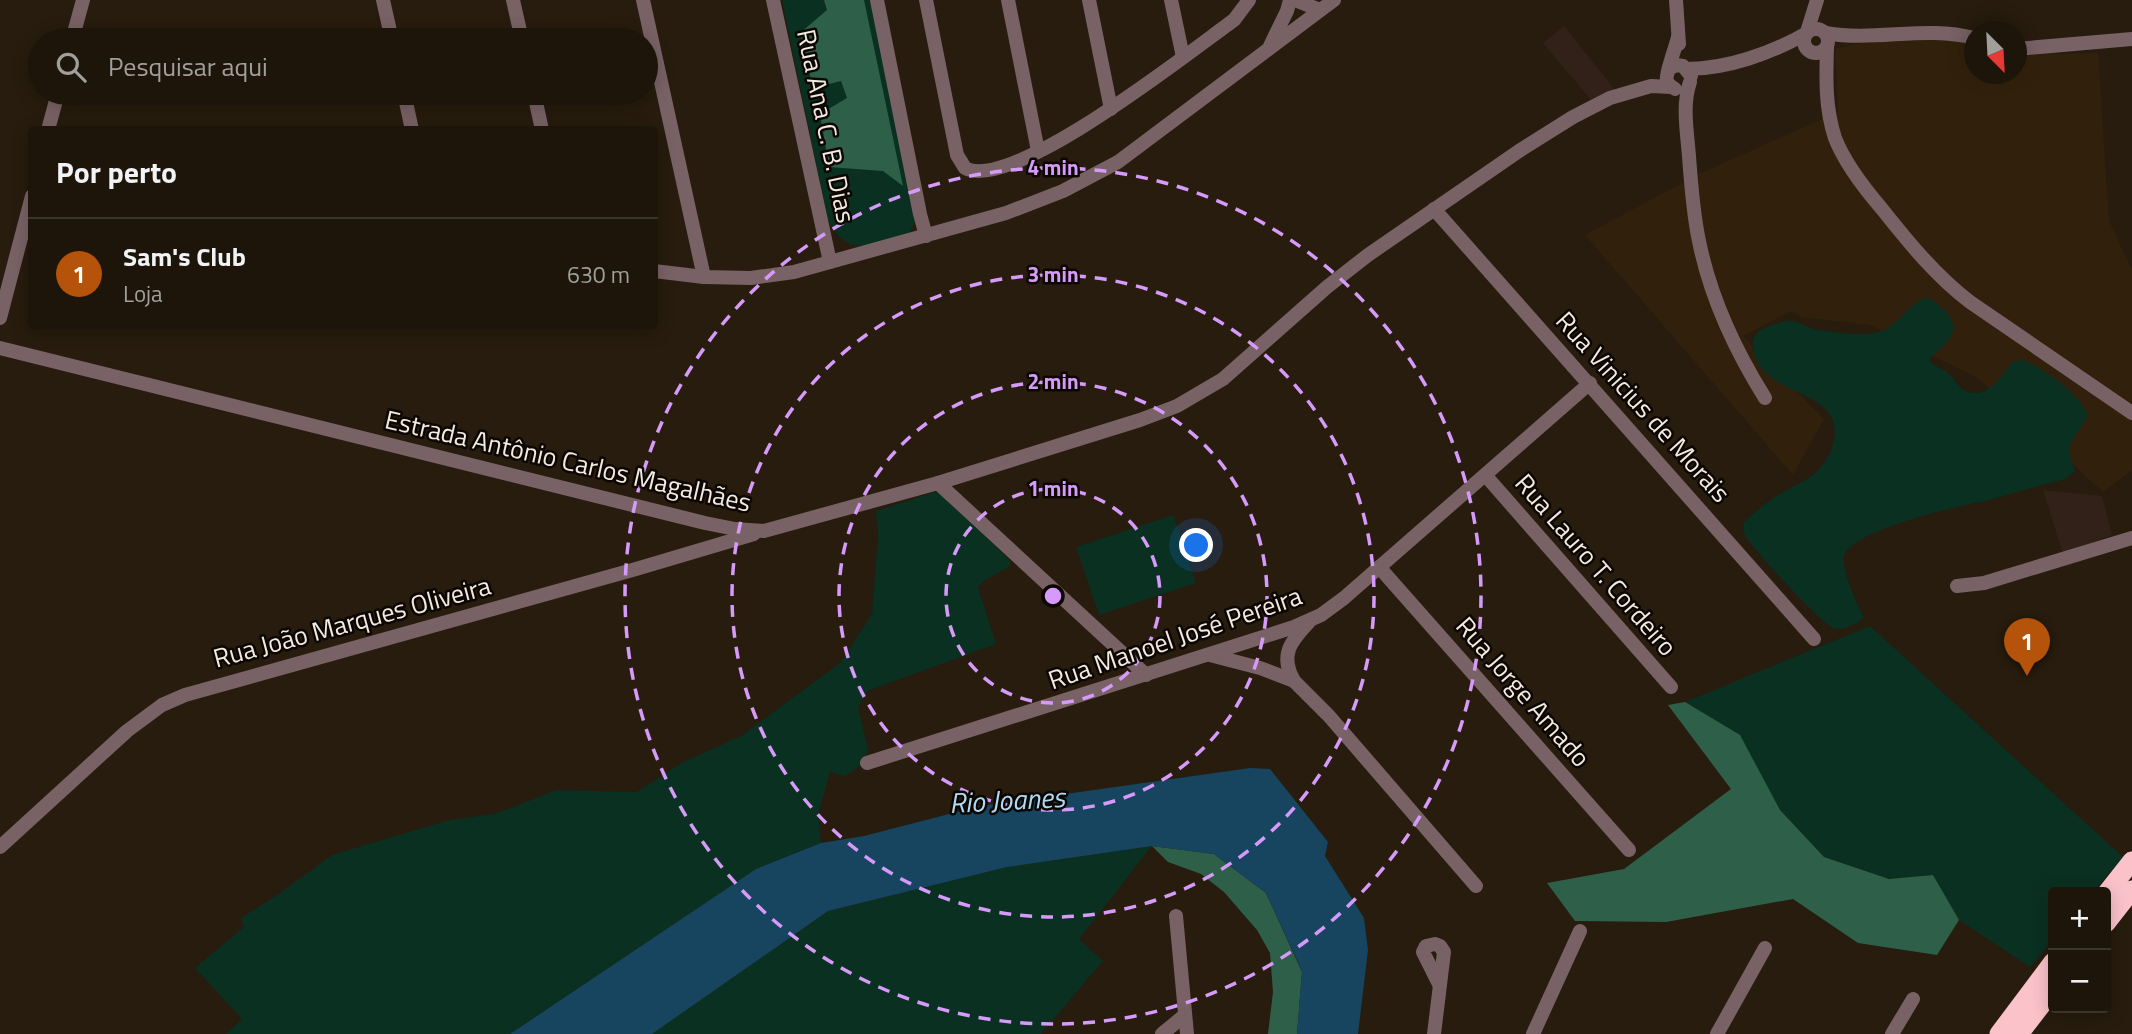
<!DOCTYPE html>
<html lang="pt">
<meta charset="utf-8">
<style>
:root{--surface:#1d150a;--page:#2a2218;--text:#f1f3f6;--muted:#a09f9c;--line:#3b342b;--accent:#b45309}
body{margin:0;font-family:"Titillium Web",sans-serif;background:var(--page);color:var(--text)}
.controls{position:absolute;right:21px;bottom:21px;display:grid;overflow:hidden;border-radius:7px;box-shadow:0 4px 18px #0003}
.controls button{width:63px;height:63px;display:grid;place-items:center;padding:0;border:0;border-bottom:2px solid var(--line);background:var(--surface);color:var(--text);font:35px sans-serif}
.compass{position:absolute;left:1964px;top:21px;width:63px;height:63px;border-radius:50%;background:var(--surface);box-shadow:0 4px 18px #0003;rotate:156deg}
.you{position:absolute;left:1197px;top:546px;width:24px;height:24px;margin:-18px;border:5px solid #fff;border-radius:50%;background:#1a73e8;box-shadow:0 0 0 10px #1a73e833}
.badge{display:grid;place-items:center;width:46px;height:46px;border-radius:50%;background:var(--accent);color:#fff;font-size:23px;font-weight:700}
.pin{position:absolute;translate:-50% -58px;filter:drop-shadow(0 2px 4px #0008)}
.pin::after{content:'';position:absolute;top:37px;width:24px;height:21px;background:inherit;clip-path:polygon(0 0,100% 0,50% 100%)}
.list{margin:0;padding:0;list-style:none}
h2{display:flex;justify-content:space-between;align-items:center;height:91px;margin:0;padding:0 28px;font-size:30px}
h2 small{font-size:23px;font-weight:400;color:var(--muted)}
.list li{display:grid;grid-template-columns:46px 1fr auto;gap:21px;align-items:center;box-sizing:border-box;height:112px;padding:0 28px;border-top:2px solid var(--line)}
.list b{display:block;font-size:26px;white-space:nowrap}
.list p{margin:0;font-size:23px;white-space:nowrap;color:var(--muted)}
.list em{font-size:23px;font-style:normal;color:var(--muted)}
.icon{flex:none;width:38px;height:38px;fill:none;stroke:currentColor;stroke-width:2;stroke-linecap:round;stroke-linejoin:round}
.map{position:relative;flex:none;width:2132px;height:1034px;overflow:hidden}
.search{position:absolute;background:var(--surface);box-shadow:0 4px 18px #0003;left:28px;top:28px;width:630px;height:77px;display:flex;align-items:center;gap:18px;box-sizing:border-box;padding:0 24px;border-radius:38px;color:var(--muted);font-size:26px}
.panel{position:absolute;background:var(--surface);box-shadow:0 4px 18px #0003;left:28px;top:126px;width:630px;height:203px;border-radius:7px}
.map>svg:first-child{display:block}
.commercial{fill:#322118}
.built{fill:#31210c}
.green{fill:#0a3021}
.forest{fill:#2e6049}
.water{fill:#17455f}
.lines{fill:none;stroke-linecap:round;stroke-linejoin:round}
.minor{stroke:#796265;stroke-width:14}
.highway{stroke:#fbc2ca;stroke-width:19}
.ring{fill:none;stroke:#d69bfa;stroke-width:3.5;stroke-dasharray:12 9}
.labels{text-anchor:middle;stroke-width:5;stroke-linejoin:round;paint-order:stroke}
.street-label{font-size:26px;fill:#f3ebe1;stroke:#0c0703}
.water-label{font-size:28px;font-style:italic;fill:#b0daf4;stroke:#0c0703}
.centre{fill:#d69bfa;stroke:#0c0703;stroke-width:3.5}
.ring-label{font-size:21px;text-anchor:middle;font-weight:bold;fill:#d69bfa;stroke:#0c0703;stroke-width:5;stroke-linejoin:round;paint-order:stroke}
</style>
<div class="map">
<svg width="2132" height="1034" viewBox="0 0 2132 1034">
<rect width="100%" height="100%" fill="#271c0d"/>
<g class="commercial">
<polygon points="1564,26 1615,90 1592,101 1543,43"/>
<polygon points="2043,490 2102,496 2112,535 2063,554"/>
</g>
<polygon class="built" points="1960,39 1974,45 1974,74 2016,74 2017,55 2098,53 2109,221 2132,270 2132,470 2103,492 1978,378 1870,325 1801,317 1791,311 1743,336 1824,419 1793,475 1585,235 1699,174 1838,112 1835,49 1866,42"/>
<g class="green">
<path d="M782 0H874L917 216 910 233C877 244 848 261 828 220Z"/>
<path d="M1926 297C1939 304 1960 319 1951 336 1946 346 1935 351 1929 361 1935 366 1943 369 1948 373 1954 378 1957 386 1964 390 1986 402 2002 376 2012 362L2024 360C2047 372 2076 391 2088 415 2083 427 2070 438 2069 450 2069 457 2074 466 2075 472L2063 480C2036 485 2011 495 1985 501 1959 506 1850 530 1844 557 1841 570 1858 606 1864 618 1855 624 1845 631 1833 628 1822 624 1747 544 1744 533 1744 532 1744 523 1744 522 1757 510 1771 498 1787 490 1810 478 1822 473 1832 447 1836 436 1836 422 1828 412 1810 389 1760 389 1753 348 1751 338 1756 332 1765 328 1774 324 1787 319 1796 322 1802 323 1805 327 1811 328 1826 332 1859 336 1875 333 1898 329 1906 305 1926 297Z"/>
<polygon points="938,491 1010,560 1010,566 982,582 978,588 996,644 867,691 858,708 868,749 863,764 845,776 830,772 818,814 821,843 756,869 510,1034 226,1034 242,1019 195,968 244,927 241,918 280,893 332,855 446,821 498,813 556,790 637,792 683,762 741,736 840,663 872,614 878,537 876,511"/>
<polygon points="1173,515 1196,583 1099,615 1076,547"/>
<polygon points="1870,626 2123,857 2093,892 2053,892 2053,940 2030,967 1959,920 1933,875 1889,879 1824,857 1780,810 1740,736 1685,702"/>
<polygon points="1152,846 1079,939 1103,961 1041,1034 652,1034 828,911 1007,867"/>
</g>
<g class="forest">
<polygon points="824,0 864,0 903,186 883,171 829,167 820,114 847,98 841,81 813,88 800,33 827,10"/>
<polygon points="1685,702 1740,735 1780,810 1824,857 1889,879 1933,875 1959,920 1937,955 1858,943 1793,899 1666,922 1575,921 1547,883 1624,869 1731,789 1668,705"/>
<polygon points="1152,846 1214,854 1266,893 1302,972 1297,1034 1268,1034 1273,992 1270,953 1257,930 1224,892 1201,874 1168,862"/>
</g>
<polygon class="water" points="1250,768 1270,769 1328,842 1325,856 1364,918 1368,950 1358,1034 1297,1034 1302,971 1266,893 1214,854 1152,846 1007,867 828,911 652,1034 510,1034 756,869 821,843 864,836 980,806"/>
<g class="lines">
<g class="minor">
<polyline points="383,0 392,40"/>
<polyline points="513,0 522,40"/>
<polyline points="643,0 704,277"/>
<polyline points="773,0 830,262"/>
<polyline points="877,0 920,214 926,236"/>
<path d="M926 0 957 155 965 168C1011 194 1192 50 1234 20L1249 0"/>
<polyline points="1008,0 1038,151"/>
<polyline points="1089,0 1111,109"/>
<polyline points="1171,0 1183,57"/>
<polyline points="1295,0 1320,10"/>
<polyline points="1676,0 1679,44"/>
<circle cx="1816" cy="41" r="12"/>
<polyline points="1807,32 1817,0"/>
<path d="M1826 33C1875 42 1926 25 1974 38"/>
<polyline points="72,40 83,0"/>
<polyline points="1270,46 1287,11 1290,0"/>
<path d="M1827 47C1826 78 1825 108 1835 138 1845 164 1864 188 1882 209 1909 243 1936 276 1970 302L2132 413"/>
<polyline points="2016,49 2132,39"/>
<polyline points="1669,69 1676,65 1683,66 1691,76"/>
<path d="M1687 69C1727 69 1772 53 1807 33"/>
<path d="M1690 82C1682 105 1687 131 1689 156 1691 184 1693 213 1699 241 1710 296 1735 350 1765 398"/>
<path d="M1675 89C1671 86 1669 86 1667 81 1665 75 1676 46 1678 37"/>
<polyline points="404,93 412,130"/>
<polyline points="534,93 542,130"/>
<polyline points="48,130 58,93"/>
<polyline points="1434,209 1814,639"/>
<polyline points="654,271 704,277 751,278 794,272 1006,213 1063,191 1118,162 1334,0"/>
<polyline points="0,318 32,196"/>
<polyline points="0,348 705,523 735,529 764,531 938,483 1140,420 1177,406 1223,379 1327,287 1368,255 1519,151 1573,117 1610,98 1651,86 1671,87"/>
<polyline points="1486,476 1671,687"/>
<polyline points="938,483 1146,675"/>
<polyline points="1379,567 1629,850"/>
<polyline points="1957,586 1984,583 2132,538"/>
<polyline points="1210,655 1260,668 1294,681 1329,716 1476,886"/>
<path d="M1294 681C1279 655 1291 641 1309 622"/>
<polyline points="867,763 1294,627 1321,615 1344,598 1590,383"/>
<polyline points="0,847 127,731 162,705 185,695 636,569 754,534"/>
<polyline points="1176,916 1187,1034"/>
<polyline points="1162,1034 1185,1015"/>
<polyline points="1434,1034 1444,952 1440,946 1435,944 1426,946 1423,952 1440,986"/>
<polyline points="1533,1034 1580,931"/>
<polyline points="1717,1034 1765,948"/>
<polyline points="1892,1034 1913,999"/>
</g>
<g class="highway">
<polyline points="2106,894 2132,861"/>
<polyline points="2106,923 2132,890"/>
<polyline points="1999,1034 2053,962"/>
<polyline points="2019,1034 2053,990"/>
</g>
</g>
<g class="ring">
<circle cx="1053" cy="596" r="107"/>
<circle cx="1053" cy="596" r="214"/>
<circle cx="1053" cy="596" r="321"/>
<circle cx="1053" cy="596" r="428"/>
</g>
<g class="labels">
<g class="street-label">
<text transform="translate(826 126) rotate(78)" y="9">Rua Ana C. B. Dias</text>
<text transform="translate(1643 407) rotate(48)" y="9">Rua Vinicius de Morais</text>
<text transform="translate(568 461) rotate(13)" y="9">Estrada Antônio Carlos Magalhães</text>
<text transform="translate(1596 565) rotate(49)" y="9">Rua Lauro T. Cordeiro</text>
<text transform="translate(352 622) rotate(-15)" y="9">Rua João Marques Oliveira</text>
<text transform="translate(1175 638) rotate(-19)" y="9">Rua Manoel José Pereira</text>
<text transform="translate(1523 692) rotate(49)" y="9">Rua Jorge Amado</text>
</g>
<g class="water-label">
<text transform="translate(1007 800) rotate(-3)" y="10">Rio Joanes</text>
</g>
</g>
<circle cx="1053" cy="596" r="10" class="centre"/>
<g class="ring-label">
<text x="1053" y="175">4 min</text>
<text x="1053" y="282">3 min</text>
<text x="1053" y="389">2 min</text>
<text x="1053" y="496">1 min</text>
</g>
</svg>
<div class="controls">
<button>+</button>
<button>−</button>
</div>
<svg class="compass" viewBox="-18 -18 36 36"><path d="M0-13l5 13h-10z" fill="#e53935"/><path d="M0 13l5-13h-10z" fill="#a09f9c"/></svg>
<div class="you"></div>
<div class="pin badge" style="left:2027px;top:676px">1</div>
<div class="search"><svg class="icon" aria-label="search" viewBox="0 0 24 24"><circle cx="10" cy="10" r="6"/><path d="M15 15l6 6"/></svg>Pesquisar aqui</div>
<section class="panel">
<h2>Por perto<small></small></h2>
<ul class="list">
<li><span class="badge">1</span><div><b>Sam's Club</b><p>Loja</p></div><em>630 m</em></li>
</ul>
</section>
</div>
